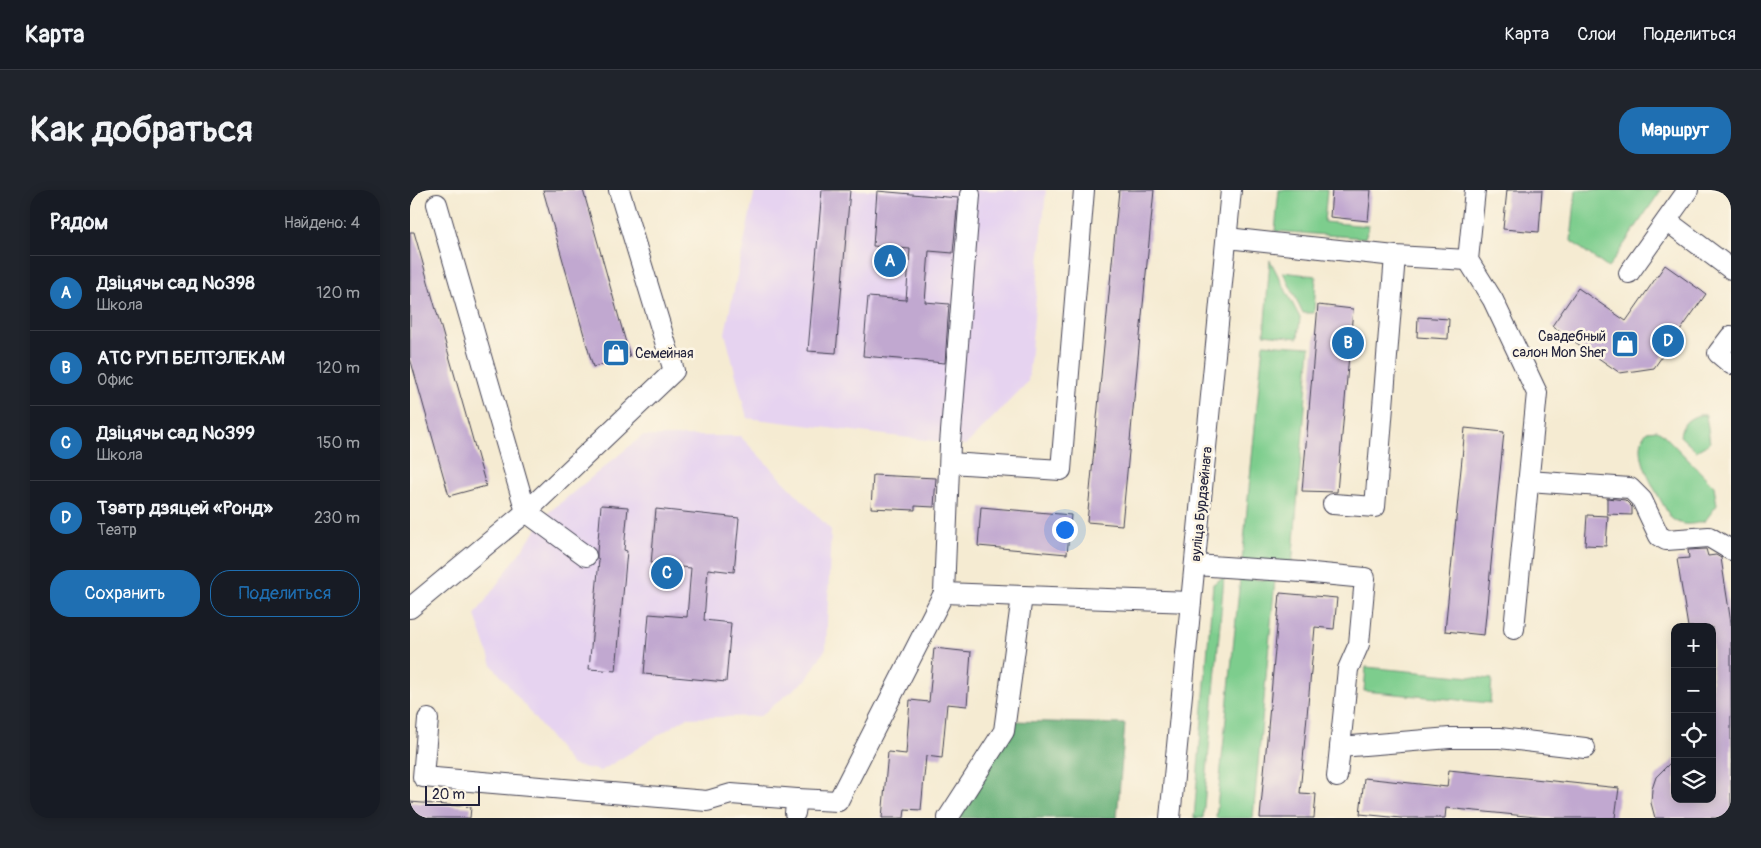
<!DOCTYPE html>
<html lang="ru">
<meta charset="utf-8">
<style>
:root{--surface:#171b24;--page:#20242c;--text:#f1f3f6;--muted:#9ea1a6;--line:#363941;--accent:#1f6fb2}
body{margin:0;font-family:Pangolin,sans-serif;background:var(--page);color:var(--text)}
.controls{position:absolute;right:15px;bottom:15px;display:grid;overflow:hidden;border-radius:10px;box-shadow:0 2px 12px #0003}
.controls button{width:45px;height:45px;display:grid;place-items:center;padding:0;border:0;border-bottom:1px solid var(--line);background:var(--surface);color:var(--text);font:25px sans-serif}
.scale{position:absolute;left:15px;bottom:12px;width:55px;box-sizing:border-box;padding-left:5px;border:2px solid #22223b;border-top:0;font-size:14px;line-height:18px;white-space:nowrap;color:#22223b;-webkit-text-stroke:4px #fcf5e5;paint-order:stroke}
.you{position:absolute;left:654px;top:339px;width:18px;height:18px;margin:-12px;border:4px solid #fff;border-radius:50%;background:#1a73e8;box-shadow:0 0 0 8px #1a73e833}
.badge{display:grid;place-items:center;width:32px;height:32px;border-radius:50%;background:var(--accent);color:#fff;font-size:16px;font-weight:700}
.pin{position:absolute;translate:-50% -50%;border:2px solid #fff;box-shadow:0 1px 5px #0006}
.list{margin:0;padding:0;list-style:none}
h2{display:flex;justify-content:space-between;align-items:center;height:65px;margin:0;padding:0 20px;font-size:21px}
h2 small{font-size:16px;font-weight:400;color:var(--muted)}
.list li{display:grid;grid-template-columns:32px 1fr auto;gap:15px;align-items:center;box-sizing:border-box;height:75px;padding:0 20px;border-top:1px solid var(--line)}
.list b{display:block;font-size:19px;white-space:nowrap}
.list p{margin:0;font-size:16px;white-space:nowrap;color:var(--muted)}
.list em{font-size:16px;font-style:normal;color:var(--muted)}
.actions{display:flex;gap:10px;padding:15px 20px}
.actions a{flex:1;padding:11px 0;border:1px solid var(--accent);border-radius:20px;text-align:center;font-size:18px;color:var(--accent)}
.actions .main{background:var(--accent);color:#fff}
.icon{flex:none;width:28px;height:28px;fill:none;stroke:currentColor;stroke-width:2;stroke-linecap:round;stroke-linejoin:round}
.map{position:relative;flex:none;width:1321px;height:628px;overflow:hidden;border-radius:20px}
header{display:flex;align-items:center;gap:30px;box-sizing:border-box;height:70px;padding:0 25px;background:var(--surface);border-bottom:1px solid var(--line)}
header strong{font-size:24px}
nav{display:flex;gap:28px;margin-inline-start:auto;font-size:18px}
.intro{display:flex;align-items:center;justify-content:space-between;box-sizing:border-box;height:120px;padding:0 30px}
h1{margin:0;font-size:35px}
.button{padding:12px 22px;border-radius:20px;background:var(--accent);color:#fff;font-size:18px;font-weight:700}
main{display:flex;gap:30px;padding:0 30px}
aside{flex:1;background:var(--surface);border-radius:20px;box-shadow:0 2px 12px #0003}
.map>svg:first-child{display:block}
.built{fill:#e6d3f0}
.green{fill:#7dcd8d;stroke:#507864}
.forest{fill:#66b078;stroke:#44695a}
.building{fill:#c1a8d0}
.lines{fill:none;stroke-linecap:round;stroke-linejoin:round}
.minor-casing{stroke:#424052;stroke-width:22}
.minor{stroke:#fff;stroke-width:20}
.labels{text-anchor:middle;stroke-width:5;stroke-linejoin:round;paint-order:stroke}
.poi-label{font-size:14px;fill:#22223b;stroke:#fcf5e5;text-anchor:end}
.street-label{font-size:14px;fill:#22223b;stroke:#fcf5e5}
</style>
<header>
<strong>Карта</strong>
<nav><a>Карта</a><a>Слои</a><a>Поделиться</a></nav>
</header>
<div class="intro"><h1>Как добраться</h1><a class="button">Маршрут</a></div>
<main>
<aside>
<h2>Рядом<small>Найдено: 4</small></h2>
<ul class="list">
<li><span class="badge">A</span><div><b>Дзіцячы сад №398</b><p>Школа</p></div><em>120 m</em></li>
<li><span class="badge">B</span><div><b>АТС РУП БЕЛТЭЛЕКАМ</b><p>Офис</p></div><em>120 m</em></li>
<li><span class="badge">C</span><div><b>Дзіцячы сад №399</b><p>Школа</p></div><em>150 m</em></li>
<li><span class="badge">D</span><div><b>Тэатр дзяцей «Ронд»</b><p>Театр</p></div><em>230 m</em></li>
</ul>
<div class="actions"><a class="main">Сохранить</a><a>Поделиться</a></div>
</aside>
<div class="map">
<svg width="1321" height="628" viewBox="0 0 1321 628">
<rect width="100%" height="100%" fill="#fcf5e5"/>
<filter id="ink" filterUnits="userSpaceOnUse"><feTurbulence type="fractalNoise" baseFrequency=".02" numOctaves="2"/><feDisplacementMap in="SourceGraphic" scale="10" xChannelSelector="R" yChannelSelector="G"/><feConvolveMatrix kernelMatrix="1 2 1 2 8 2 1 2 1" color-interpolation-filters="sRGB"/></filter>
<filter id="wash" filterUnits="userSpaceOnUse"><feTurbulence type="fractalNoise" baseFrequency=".0096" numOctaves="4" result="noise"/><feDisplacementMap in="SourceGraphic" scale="20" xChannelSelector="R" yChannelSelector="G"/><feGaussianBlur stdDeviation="1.12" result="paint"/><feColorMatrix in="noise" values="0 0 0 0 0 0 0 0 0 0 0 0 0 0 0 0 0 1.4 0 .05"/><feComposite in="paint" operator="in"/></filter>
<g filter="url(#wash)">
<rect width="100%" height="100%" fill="#f5ebd2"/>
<g class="built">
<polygon points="345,0 636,0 618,192 556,255 337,228 315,143"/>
<polygon points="232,246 330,246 421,340 416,458 397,489 350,526 276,528 191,581 162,575 82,475 65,425 138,323"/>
</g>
<g class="green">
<polygon points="869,0 917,0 914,32 959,36 955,48 865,41"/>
<polygon points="1166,0 1251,0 1198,78 1161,51"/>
<polygon points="860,70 890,128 888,148 854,144"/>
<polygon points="873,82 906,86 904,123 893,123"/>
<polygon points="853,154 900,157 882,376 832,371"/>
<path d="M1289 225H1296L1300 253 1286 261 1270 246C1272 234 1277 229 1289 225Z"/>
<path d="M1247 240 1252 243 1304 296 1307 315 1295 331C1281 335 1271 337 1260 327 1249 305 1218 263 1237 241Z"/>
<polygon points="814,387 793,628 784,628 803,394"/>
<polygon points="830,389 865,390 843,628 806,628"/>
<polygon points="956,477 1082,489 1080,513 954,501"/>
</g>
<polygon class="forest" points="604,531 715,534 707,628 544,628"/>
<g id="blocks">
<g class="building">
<polygon points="133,0 173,0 220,167 183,177"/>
<polygon points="412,0 440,0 426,163 398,161"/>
<polygon points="709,0 744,0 712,335 677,332"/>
<polygon points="922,0 961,0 958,31 920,27"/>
<polygon points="1097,0 1132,0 1129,42 1093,39"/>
<polygon points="467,1 548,8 543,63 519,61 515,112 539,114 535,173 453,166 458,107 496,110 500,59 463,56"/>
<polygon points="0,42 4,42 76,296 39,306 0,168"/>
<polygon points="1255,75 1296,104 1244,178 1210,183 1142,136 1168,98 1216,131"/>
<polygon points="908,115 943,119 927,302 892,301"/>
<polygon points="1008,127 1039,129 1038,149 1007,147"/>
<polygon points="1055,238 1094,242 1074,445 1035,441"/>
<polygon points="463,285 526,288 524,317 505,316 505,320 461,318"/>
<polygon points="1197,308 1215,310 1222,317 1222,325 1197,324"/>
<polygon points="191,315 218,317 214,360 217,361 206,481 179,479 189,370 187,369 187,362"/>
<polygon points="571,317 661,325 657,364 568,356"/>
<polygon points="246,319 329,328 324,382 298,379 294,430 321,433 316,492 234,484 239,424 277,427 281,378 241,374"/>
<polygon points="1177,325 1198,326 1196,356 1175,355"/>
<polygon points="1296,359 1298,366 1306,365 1311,368 1321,433 1321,628 1245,628 1241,613 1242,599 1246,587 1265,568 1265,609 1302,609 1302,437 1278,437 1267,369 1279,368 1278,360"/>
<polygon points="870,403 927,408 924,439 905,437 890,603 906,604 904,628 850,628"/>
<polygon points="524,458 561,462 557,516 537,514 532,568 516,566 511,620 495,619 494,628 472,628 478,562 496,564 500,510 519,512"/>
<polygon points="1039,580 1209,598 1205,628 1135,628 1036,618 1035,628 991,628 950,624 954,588 1037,597"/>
<polygon points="0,612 61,617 60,628 0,628"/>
</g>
</g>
</g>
<g filter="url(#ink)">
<use href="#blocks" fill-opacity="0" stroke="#424052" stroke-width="1"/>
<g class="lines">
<g class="minor-casing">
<g id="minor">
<polyline points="1065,0 1058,70 1083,110 1127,203 1104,439"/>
<polyline points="27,14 116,322 176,366"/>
<polyline points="1257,31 1321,79"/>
<polyline points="817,48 985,66 1058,70"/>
<polyline points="1219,83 1278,0"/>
<polyline points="1321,146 1308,163 1321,174"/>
<polyline points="540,273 651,280 674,0"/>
<polyline points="1118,291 1220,298 1232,310 1249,346 1256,350 1299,347 1321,360"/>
<polyline points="923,314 965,317 985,66"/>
<polyline points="785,375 892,382 955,388 949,454 938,479 927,587"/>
<polyline points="534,403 781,412"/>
<polyline points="0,418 116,322 264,181 209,0"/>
<polyline points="18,529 13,587 297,611 321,604 387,609"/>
<polyline points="930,557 1040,548 1090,548 1175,558"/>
<polyline points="385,623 387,609 428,611 534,403 540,254 560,5"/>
<polyline points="538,628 594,541 612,406"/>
<polyline points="760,628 821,0"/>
</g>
</g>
<use href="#minor" class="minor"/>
</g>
</g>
<defs>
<g id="shop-square" transform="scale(1.4375)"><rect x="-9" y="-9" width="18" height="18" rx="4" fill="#1f6fb2" stroke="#fcf5e5"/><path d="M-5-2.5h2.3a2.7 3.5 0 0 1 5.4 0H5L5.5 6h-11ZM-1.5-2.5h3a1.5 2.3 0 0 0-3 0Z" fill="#fff"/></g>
</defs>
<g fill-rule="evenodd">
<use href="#shop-square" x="1215" y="154"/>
<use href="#shop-square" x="206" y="163"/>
</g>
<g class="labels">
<g class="poi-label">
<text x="1196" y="151">Свадебный<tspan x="1196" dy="16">салон Mon Sher</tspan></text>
<text x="225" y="168" text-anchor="start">Семейная</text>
</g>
<g class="street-label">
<text transform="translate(791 314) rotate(-84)" y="5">вуліца Бурдзейнага</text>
</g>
</g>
</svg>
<div class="controls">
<button>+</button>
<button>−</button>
<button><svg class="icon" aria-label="locate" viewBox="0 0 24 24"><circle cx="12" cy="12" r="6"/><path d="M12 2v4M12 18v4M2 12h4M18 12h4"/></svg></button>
<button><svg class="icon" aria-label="layers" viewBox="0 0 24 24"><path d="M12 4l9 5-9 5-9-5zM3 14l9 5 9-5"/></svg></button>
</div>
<div class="scale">20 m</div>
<div class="you"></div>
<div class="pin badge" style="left:480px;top:71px">A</div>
<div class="pin badge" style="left:938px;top:153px">B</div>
<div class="pin badge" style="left:257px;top:383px">C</div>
<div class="pin badge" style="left:1258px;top:151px">D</div>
</div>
</main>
